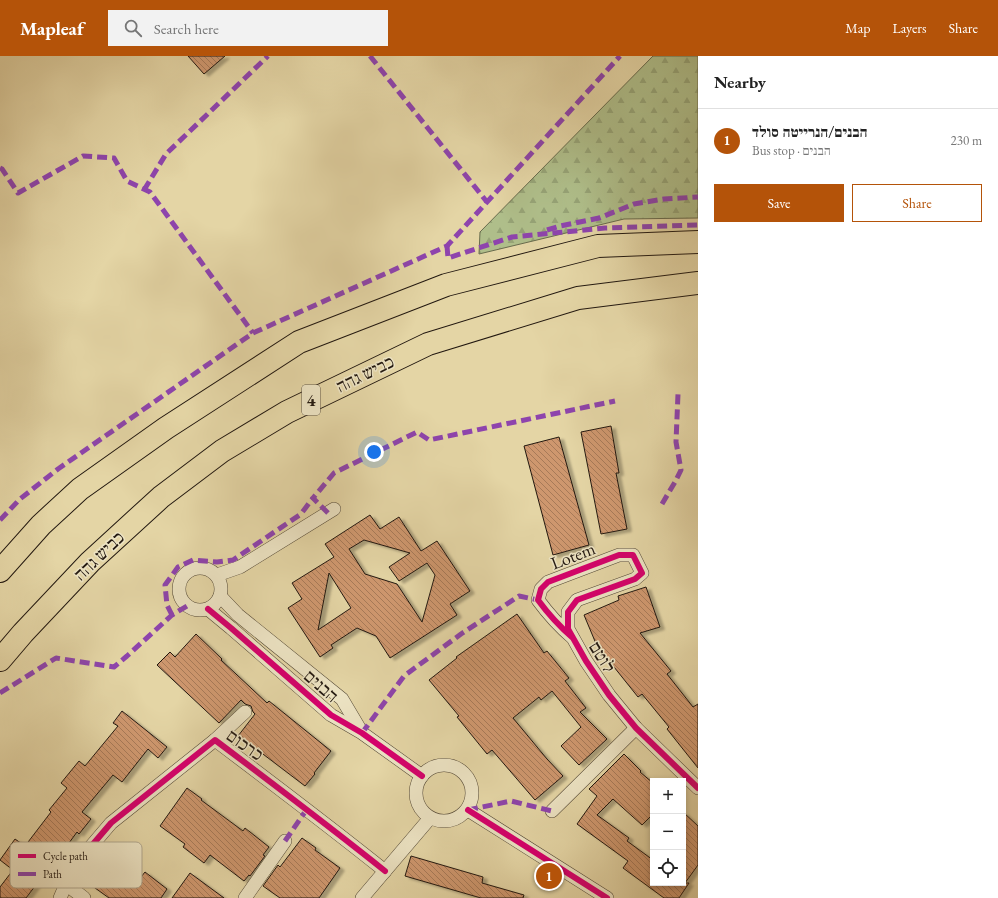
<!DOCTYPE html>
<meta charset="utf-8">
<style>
:root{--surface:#fff;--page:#f2f2f2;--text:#222;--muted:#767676;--line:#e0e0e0;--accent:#b45309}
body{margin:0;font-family:"EB Garamond","Frank Ruhl Libre",serif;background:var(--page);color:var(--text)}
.controls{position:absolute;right:12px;bottom:12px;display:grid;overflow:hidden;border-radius:0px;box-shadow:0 2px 6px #0003}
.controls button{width:36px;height:36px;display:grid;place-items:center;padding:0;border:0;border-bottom:1px solid var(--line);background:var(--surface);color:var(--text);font:20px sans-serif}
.you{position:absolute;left:374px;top:396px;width:14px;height:14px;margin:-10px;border:3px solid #fff;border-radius:50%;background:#1a73e8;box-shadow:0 0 0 6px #1a73e833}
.badge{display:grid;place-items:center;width:26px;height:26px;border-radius:50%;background:var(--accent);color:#fff;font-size:13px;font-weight:700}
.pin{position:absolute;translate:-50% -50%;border:2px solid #fff;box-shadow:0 1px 4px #0006}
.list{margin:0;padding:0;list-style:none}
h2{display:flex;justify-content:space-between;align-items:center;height:52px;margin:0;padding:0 16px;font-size:17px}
h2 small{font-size:13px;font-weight:400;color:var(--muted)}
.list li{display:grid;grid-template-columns:26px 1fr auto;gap:12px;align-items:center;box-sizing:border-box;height:64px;padding:0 16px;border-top:1px solid var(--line)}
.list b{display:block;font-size:15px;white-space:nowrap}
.list p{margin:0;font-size:13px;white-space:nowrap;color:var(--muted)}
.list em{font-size:13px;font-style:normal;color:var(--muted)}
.actions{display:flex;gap:8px;padding:12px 16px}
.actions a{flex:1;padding:9px 0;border:1px solid var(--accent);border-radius:0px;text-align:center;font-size:14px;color:var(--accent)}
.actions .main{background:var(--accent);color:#fff}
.icon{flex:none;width:22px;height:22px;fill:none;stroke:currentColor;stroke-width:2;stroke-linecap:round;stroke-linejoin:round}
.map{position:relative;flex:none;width:698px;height:842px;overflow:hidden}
header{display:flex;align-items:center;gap:24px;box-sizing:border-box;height:56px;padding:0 20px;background:var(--accent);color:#fff}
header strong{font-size:19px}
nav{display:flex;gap:22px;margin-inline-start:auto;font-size:14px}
.search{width:280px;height:36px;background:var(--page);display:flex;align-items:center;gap:10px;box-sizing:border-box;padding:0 14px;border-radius:0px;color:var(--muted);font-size:15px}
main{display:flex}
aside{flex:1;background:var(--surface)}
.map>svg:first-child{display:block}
.forest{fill:url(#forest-firs);stroke:#686b4d}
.building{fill:url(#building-back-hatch);stroke:#221810;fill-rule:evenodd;filter:url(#shadow)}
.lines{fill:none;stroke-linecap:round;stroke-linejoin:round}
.street-casing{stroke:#524735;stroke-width:14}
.highway-casing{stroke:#221810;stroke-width:24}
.street{stroke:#ede4c4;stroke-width:13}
.highway{stroke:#e4d5a5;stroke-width:22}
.quiet{stroke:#8e44ad;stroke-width:5;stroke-dasharray:10 5;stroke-linecap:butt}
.cycleway-casing{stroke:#ede4c4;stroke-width:8}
.cycleway{stroke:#d6006c;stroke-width:6}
.labels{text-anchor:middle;stroke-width:3;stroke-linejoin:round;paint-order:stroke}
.shield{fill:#ede4c4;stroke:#5f5546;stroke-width:1}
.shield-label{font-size:17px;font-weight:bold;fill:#221810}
.street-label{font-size:18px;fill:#221810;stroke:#ede4c4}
.key{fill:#ede4c4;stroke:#b0a78e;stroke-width:1}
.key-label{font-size:11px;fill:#221810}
</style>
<header>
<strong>Mapleaf</strong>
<div class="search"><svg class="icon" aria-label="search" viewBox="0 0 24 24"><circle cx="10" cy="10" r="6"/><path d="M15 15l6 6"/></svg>Search here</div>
<nav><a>Map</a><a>Layers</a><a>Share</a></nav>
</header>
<main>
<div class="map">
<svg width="698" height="842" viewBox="0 0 698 842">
<defs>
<pattern id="forest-firs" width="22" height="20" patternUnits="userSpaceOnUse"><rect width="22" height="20" fill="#afbe8a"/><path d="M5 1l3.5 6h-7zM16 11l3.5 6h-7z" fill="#96a376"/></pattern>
<pattern id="building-back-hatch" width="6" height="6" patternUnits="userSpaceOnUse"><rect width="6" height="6" fill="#ce976e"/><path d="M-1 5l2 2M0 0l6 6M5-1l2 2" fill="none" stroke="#a77a59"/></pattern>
<filter id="shadow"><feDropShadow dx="4.5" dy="2.5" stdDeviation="1" flood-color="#0004"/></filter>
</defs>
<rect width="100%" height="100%" fill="#e4d5a5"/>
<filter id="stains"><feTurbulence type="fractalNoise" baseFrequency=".005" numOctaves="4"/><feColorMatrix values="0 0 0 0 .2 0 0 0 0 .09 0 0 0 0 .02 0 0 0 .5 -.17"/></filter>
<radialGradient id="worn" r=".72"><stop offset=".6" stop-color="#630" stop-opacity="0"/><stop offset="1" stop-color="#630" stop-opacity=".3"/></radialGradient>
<polygon class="forest" points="653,0 698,0 698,162 624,163 479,198 480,176"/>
<g class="building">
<polygon points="188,0 225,0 204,18"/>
<polygon points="611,370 619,417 616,417 627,473 601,478 581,376"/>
<polygon points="559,381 589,489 553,499 524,390"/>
<path d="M370 459 380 473 399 461 421 495 437 485 470 535 450 548 457 559 390 602 376 580 357 572 331 589 333 592 320 601 288 552 302 543 292 527 334 501 325 488ZM364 484 410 497 389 511 399 525 427 507 435 519 422 566 397 528 365 518 349 493ZM329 517 351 552 318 574Z"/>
<polygon points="646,531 660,571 640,577 671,615 667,618 693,651 698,648 698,712 667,673 669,671 642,638 638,641 606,601 602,602 584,559 619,544 618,540"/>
<polygon points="517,558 544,597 547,595 569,622 565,625 586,652 580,656 607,683 579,709 561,690 581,671 552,635 541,644 539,641 513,662 547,703 563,720 535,744 492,694 487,698 457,661 459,660 429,624 457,602 456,601"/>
<polygon points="196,578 222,603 221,604 267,647 269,645 331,695 314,717 315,718 305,730 255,692 254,693 238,680 255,658 253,656 251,650 245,648 241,644 219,667 157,609 170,596 175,601"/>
<polygon points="122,655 167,691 158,702 148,693 122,726 113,719 82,756 91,763 79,778 77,776 58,802 57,801 26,842 0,842 0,831 13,814 0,804 15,783 25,790 51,756 49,754 67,732 61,727 79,705 85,710 118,670 113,667"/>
<polygon points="624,698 641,715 640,716 653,727 653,758 642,769 613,743 597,759 629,782 627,785 653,804 653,827 683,827 683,756 698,770 698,809 685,827 689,827 679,842 664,842 623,812 628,805 577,768 597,740 589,733"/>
<polygon points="187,732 202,743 201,744 243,775 245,772 269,791 263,799 265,800 250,820 249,819 244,825 210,799 204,807 183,791 185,788 160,770"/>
<polygon points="302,782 316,792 315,794 340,812 319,842 280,842 263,830 278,809 280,811"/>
<polygon points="101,800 137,826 145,816 167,833 161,842 109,842 84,824"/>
<polygon points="411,800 483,821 482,827 524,839 523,842 481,842 405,820"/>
<polygon points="190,817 224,842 172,842"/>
</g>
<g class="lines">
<g class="street-casing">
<g id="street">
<circle cx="200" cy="533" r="21"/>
<polyline points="217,519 240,511 334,453"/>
<polyline points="220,540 238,559 342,643 361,675"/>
<polyline points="208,553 231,572 331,659 362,677 422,720"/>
<path d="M573 582C559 570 549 559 538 544L541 533 548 526 619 499H633L642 517 635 523 577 544 568 556V573L586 605 609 639 636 672 698 732"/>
<polyline points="215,684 245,656"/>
<circle cx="444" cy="737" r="28"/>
<polyline points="468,754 607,842"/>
<polyline points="552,755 636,672"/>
<path d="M66 828 76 808 111 767 215 684C272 727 329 770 385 815"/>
<polyline points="60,842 66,828 84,842"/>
<polyline points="245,842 285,785"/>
<polyline points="362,842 430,762"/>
</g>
</g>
<g class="highway-casing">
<g id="highway">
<polyline points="0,515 41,469 80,433 166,372 299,286 446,229 598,190 698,186"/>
<polyline points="0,604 23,577 90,506 161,441 222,395 287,356 428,288 578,242 698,227"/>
</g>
</g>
<use href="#street" class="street"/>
<use href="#highway" class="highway"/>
<g class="quiet">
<polyline points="370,0 487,146"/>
<polyline points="0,112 2,113 18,137 83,100 114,102 127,125 150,136 253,277"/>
<polyline points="144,134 166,98 268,0"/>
<polyline points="547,174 560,170 599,162 634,148 664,143 698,141"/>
<polyline points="447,190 448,202 512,181 605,172 698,169"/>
<polyline points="662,448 675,426 681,414 676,386 678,338"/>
<polyline points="328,457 313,442 334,417 417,376 429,384 615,345"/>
<polyline points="0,464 20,443 58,413 253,277 447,190 620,0"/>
<polyline points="172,559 167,549 165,529 178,511 193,504 217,506 233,504 301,458 313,442"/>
<polyline points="0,637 56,602 114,611 127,600 172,559 187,550"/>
<polyline points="362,677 404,620 461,578 519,540 538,544"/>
<polyline points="468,754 511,745 552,755"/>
<polyline points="285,785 307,753"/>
</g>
<g class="cycleway-casing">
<g id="cycleway">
<polyline points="208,553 231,572 331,659 362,677 422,720"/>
<path d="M573 582C559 570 549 559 538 544L541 533 548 526 619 499H633L642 517 635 523 577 544 568 556V573L586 605 609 639 636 672 698 732"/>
<polyline points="468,754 607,842"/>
<path d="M66 828 76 808 111 767 215 684C272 727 329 770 385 815"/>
</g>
</g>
<use href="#cycleway" class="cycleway"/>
</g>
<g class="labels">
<rect class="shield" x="302" y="329" width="18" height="30" rx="3"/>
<g class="shield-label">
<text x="311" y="350">4</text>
</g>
<g class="street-label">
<text transform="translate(365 318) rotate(-26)" y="6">כביש גהה</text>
<text transform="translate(99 500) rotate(-44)" y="6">כביש גהה</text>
<text transform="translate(573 500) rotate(-21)" y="6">Lotem</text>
<text transform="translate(602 601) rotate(58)" y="6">לוטם</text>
<text transform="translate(321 630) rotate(41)" y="6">הבנים</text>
<text transform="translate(245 689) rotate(35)" y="6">כרכום</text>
</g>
</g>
<rect x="10" y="786" width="132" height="46" rx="6" class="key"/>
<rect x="18" y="798" width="18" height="4" fill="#d6006c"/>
<rect x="18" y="816" width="18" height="4" fill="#8e44ad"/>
<g class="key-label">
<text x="43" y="804">Cycle path</text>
<text x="43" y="822">Path</text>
</g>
<rect width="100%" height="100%" filter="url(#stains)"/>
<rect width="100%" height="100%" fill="url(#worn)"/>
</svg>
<div class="controls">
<button>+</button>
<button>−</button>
<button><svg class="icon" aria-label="locate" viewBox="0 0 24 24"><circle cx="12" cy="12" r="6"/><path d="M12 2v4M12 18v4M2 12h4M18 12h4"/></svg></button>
</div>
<div class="you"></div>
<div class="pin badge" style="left:549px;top:820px">1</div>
</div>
<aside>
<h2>Nearby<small></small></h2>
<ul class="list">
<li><span class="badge">1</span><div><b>הבנים/הנרייטה סולד</b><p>Bus stop · הבנים</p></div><em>230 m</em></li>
</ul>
<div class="actions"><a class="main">Save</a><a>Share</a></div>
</aside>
</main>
